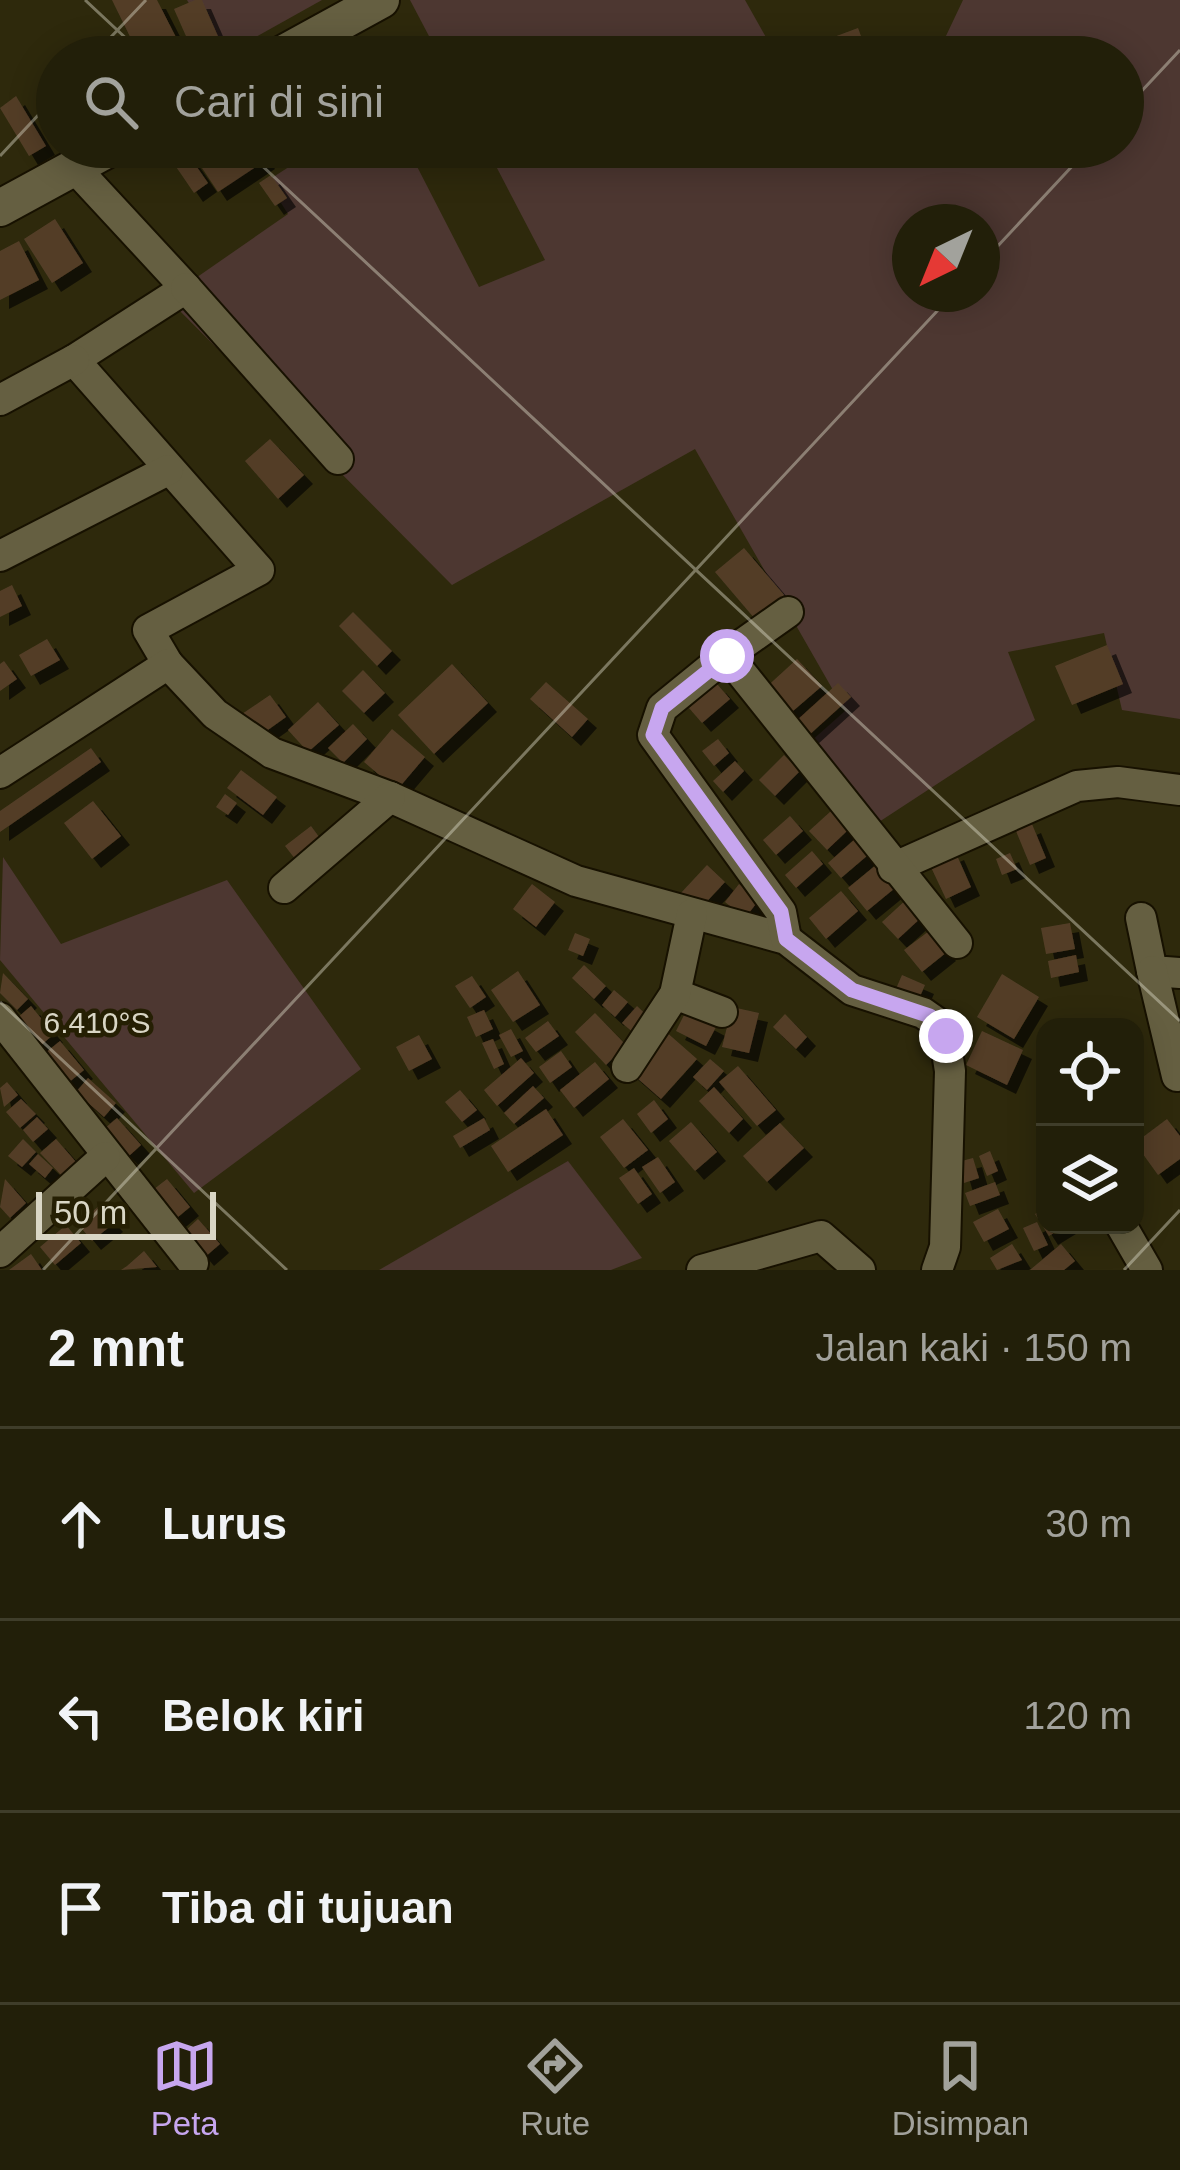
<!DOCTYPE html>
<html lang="id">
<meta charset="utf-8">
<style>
:root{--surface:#221f09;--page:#2a2712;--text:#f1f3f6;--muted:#a2a29c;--line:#3f3d2a;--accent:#c7a6ef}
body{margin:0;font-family:Helvetica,sans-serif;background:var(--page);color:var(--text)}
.controls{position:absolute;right:36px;bottom:36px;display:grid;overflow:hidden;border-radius:24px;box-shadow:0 6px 30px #0003}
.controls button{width:108px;height:108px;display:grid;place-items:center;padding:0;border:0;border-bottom:3px solid var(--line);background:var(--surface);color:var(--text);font:60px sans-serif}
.compass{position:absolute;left:892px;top:204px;width:108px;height:108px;border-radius:50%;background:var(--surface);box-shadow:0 6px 30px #0003;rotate:223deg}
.scale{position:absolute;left:36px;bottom:30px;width:180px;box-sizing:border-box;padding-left:12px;border:6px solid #d9d6c5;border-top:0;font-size:33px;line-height:42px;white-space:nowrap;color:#d9d6c5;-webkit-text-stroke:9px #251f03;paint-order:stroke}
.stop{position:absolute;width:36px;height:36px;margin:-27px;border:9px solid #c7a6ef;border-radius:50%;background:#fff}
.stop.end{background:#c7a6ef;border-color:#fff;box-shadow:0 3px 12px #0008}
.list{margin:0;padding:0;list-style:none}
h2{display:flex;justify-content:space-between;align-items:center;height:156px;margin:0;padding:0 48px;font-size:51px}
h2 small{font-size:39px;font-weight:400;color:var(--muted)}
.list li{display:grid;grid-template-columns:78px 1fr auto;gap:36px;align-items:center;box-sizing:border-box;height:192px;padding:0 48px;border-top:3px solid var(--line)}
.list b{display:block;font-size:45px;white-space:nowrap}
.list em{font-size:39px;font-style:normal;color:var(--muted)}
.icon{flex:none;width:66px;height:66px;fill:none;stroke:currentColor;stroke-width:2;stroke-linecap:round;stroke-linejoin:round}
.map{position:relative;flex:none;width:1180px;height:1270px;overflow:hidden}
.search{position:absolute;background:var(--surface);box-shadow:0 6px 30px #0003;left:36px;right:36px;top:36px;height:132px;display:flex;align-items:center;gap:30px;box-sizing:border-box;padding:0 42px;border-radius:66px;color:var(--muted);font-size:45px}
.sheet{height:732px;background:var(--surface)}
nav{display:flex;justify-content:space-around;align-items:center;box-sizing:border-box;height:168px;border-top:3px solid var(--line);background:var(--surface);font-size:33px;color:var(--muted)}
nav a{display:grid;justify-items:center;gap:6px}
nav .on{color:var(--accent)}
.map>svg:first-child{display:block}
.green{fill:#4d3731;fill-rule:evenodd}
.building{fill:#533e28;filter:url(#shadow)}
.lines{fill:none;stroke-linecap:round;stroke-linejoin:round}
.minor-casing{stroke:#171100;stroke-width:34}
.tertiary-casing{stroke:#171100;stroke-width:40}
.minor{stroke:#655f41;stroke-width:30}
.tertiary{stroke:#655f41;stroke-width:36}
.route{stroke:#c7a6ef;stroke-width:15}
.ticks{fill:none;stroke:#d9d6c5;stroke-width:3;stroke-opacity:0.45}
.ticks-label{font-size:30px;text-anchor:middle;fill:#d9d6c5;stroke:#251f03;stroke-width:9;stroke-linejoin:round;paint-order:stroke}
</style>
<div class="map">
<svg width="1180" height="1270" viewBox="0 0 1180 1270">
<defs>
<filter id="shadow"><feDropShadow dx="9" dy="9" stdDeviation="0" flood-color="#0009"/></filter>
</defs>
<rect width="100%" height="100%" fill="#2e290c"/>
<g class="green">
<polygon points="187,0 322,0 220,57"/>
<polygon points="410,0 745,0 777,57 440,57"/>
<path d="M963 0H1180V719L1122 710 1104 633 1008 652 1035 720 859 835 792 758 845 711 695 449 452 585 167 298 288 214 267 181 320 147H407L479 287 545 260 486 147H1123V57H936ZM910 222H982V294H910Z"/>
<polygon points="3,857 61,944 227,880 361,1069 194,1193 0,960"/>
<polygon points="568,1161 642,1258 611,1270 379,1270"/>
</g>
<g class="building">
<polygon points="112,0 157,0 186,57 140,57"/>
<polygon points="195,0 202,0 220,41 193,52 174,9"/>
<polygon points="858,28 869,57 841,57 834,37"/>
<polygon points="16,96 46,146 29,156 0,108"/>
<polygon points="183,147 208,183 194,193 168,155"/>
<polygon points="188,147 257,147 266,160 218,192"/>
<polygon points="271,175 287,198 275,206 259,183"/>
<polygon points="55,219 83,263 52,283 24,239"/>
<polygon points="19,241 39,280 0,300 0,251"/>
<polygon points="270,439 304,475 278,499 245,461"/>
<polygon points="744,548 784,595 755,619 715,572"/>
<polygon points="12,585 22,606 0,617 0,591"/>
<polygon points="353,612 392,651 377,666 339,626"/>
<polygon points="47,639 60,660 31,676 19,655"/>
<polygon points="1107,645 1123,684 1072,705 1055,666"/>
<polygon points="797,659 822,686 786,717 762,691"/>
<polygon points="4,661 17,679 0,691 0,664"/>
<polygon points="452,664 488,703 434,754 398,715"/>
<polygon points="363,670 385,693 364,713 342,691"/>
<polygon points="546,682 588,719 572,737 530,699"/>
<polygon points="838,683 851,697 808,736 795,722"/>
<polygon points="717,684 730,699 702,723 689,708"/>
<polygon points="270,695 286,717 258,737 242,714"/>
<polygon points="318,702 339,725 308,752 288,730"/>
<polygon points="353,724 367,739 343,763 328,748"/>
<polygon points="392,729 425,757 397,790 364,762"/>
<polygon points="718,739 729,753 714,766 702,751"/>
<polygon points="91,748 101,762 0,832 0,811"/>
<polygon points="784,755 800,771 775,796 759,780"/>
<polygon points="735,761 744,771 723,792 713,781"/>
<polygon points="241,770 277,797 263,815 227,788"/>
<polygon points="225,794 237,803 228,815 216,807"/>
<polygon points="93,801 121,836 92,859 64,823"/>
<polygon points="831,811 848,830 827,850 809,831"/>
<polygon points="790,816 803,831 776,855 763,840"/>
<polygon points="1032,824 1046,858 1030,865 1016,831"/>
<polygon points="311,826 328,849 303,869 285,846"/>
<polygon points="855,839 868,855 841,878 828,863"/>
<polygon points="812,851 823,864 796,888 785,875"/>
<polygon points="955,851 971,887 946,899 929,863"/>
<polygon points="1010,853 1017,869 1002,875 996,859"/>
<polygon points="707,865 725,882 698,911 680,894"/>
<polygon points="876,865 895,888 867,911 848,888"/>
<polygon points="532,884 555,902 536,927 513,909"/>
<polygon points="739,884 759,900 745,918 725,902"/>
<polygon points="841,891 858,911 826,939 809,918"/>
<polygon points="908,898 924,915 898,939 882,922"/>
<polygon points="1070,923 1075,949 1046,954 1041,928"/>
<polygon points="929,931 947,952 922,972 904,950"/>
<polygon points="575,933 590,939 583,956 568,950"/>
<polygon points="1076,955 1079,972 1051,978 1048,961"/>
<polygon points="584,965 606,986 594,999 572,978"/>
<polygon points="518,971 540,1005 513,1022 491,990"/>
<polygon points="3,973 28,999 17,1010 0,993"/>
<polygon points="1002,974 1039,997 1014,1039 977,1017"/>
<polygon points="902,975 925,985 918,1001 895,991"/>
<polygon points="472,976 486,997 470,1008 455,986"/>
<polygon points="614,990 628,1002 615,1017 602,1005"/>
<polygon points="31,1006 54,1034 39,1047 16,1019"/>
<polygon points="637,1006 656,1024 642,1040 622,1023"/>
<polygon points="732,1007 759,1013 749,1053 722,1047"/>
<polygon points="484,1010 493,1029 476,1037 467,1017"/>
<polygon points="686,1011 716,1027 706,1046 676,1031"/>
<polygon points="595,1013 626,1045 606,1065 575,1032"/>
<polygon points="785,1014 807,1037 796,1049 773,1027"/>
<polygon points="548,1021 559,1036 536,1052 525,1038"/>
<polygon points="511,1029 523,1051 511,1057 499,1035"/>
<polygon points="664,1030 697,1059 661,1099 628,1070"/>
<polygon points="982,1031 1023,1050 1007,1085 966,1065"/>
<polygon points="419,1035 432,1059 409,1071 396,1047"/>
<polygon points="493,1039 504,1064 494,1069 482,1043"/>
<polygon points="60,1041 84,1070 68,1083 44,1054"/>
<polygon points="561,1051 572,1067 550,1083 539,1067"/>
<polygon points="521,1058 534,1073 497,1106 484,1090"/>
<polygon points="710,1059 724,1071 707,1090 693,1077"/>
<polygon points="595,1062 609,1079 574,1108 560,1090"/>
<polygon points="738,1066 776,1110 757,1126 719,1082"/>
<polygon points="88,1078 116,1103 104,1117 76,1092"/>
<polygon points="7,1082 18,1095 4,1107 0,1088"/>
<polygon points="533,1086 544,1098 514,1124 504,1113"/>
<polygon points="714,1087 743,1119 729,1133 699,1101"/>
<polygon points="460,1090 477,1110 462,1122 445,1102"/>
<polygon points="21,1099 36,1114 20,1128 6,1112"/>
<polygon points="654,1100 668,1119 651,1133 637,1114"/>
<polygon points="546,1109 563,1135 508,1172 491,1146"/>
<polygon points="37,1117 48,1129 33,1142 23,1130"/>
<polygon points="117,1118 141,1145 129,1156 104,1129"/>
<polygon points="484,1118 490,1130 460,1148 453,1136"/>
<polygon points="623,1119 648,1150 624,1168 600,1137"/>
<polygon points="1167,1119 1180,1136 1180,1159 1158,1175 1135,1143"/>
<polygon points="691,1122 717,1152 695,1171 669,1141"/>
<polygon points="780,1123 804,1148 767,1182 743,1156"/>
<polygon points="23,1139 36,1152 22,1167 8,1156"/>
<polygon points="56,1139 76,1162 61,1175 40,1153"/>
<polygon points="990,1151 998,1171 987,1176 979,1156"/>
<polygon points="38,1154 53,1168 45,1178 29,1164"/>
<polygon points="658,1157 675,1182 660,1193 642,1167"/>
<polygon points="973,1158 979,1178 964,1183 958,1162"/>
<polygon points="634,1168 652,1194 638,1204 619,1178"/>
<polygon points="5,1179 26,1203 10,1218 0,1207"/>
<polygon points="167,1179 190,1207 172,1222 149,1193"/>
<polygon points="995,1182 1000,1195 970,1206 965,1193"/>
<polygon points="99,1206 114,1223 92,1241 78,1224"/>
<polygon points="1045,1208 1045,1225 1067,1225 1049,1236 1035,1214"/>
<polygon points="998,1209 1009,1229 984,1242 973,1222"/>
<polygon points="198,1219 220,1244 205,1257 184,1232"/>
<polygon points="1037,1222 1048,1245 1034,1251 1023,1228"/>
<polygon points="66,1225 81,1243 55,1265 40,1247"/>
<polygon points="1012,1244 1022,1260 997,1270 990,1258"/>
<polygon points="1061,1244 1075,1261 1064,1270 1030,1270"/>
<polygon points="144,1251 157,1267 121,1270 127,1266"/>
<polygon points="31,1254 42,1270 9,1270"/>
</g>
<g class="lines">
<g class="minor-casing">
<g id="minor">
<polyline points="74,167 186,288 74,360 259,570 148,630 168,664"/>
<polyline points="186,288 338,459"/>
<polyline points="0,400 74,360"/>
<polyline points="0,556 168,470"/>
<polyline points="727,655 788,612"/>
<polyline points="0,773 168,664 215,714 272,753 390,797 576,881 786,939 852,990 923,1013 943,1027 950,1071 945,1247 937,1270"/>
<polyline points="893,868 1077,786 1118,782 1180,790"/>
<polyline points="284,888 390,797"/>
<polyline points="1141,918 1152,971 1180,973"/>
<polyline points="786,939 781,912 653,735 662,708 727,655 957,943"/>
<polyline points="1152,971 1177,1076"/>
<polyline points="675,994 722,1012"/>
<polyline points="0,1018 193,1263"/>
<polyline points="627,1067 675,994 692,914"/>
<polyline points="1121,1225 1147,1270"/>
<polyline points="0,1252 105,1157"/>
<polyline points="702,1270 821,1236 860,1270"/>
</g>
</g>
<g class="tertiary-casing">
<g id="tertiary">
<polyline points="277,57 381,0"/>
<polyline points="0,208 112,147"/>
</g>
</g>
<use href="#minor" class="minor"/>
<use href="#tertiary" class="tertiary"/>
</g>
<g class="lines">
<polyline class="route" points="727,656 662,708 653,735 781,912 786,939 852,990 930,1016 946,1036"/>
</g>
<path class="ticks" d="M85 0 146 57M92 57 146 0M1123 111 1180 50M242 147 1180 1021M0 156 57 95M982 263 1090 147M0 1002 287 1270M43 1270 953 294M1124 1270 1180 1210"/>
<g class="ticks-label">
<text x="97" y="1033">6.410°S</text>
</g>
</svg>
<div class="controls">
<button><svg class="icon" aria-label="locate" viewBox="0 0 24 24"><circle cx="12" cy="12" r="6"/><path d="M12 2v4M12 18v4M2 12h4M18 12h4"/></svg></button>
<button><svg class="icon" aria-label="layers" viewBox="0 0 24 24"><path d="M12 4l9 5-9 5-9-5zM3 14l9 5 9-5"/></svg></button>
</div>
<svg class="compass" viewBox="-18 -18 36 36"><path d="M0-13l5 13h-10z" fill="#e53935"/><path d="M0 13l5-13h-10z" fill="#a2a29c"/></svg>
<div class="scale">50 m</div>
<div class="stop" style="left:727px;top:656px"></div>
<div class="stop end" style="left:946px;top:1036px"></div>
<div class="search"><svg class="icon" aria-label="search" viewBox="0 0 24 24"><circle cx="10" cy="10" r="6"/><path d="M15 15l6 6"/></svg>Cari di sini</div>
</div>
<section class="sheet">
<h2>2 mnt<small>Jalan kaki · 150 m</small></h2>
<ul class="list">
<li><svg class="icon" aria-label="ahead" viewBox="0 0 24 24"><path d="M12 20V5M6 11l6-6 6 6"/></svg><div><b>Lurus</b></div><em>30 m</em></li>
<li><svg class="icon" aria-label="left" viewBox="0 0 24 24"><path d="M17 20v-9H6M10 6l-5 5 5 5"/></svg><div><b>Belok kiri</b></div><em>120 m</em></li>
<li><svg class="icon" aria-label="arrive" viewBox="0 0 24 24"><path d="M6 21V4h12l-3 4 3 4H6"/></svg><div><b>Tiba di tujuan</b></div></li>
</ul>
</section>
<nav>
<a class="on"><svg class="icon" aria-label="map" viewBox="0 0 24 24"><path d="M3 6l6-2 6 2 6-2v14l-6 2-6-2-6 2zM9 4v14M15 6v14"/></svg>Peta</a>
<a><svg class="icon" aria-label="directions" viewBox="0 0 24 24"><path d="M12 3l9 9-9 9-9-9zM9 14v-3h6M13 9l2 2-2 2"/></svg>Rute</a>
<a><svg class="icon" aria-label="saved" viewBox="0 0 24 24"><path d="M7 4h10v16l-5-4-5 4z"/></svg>Disimpan</a>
</nav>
